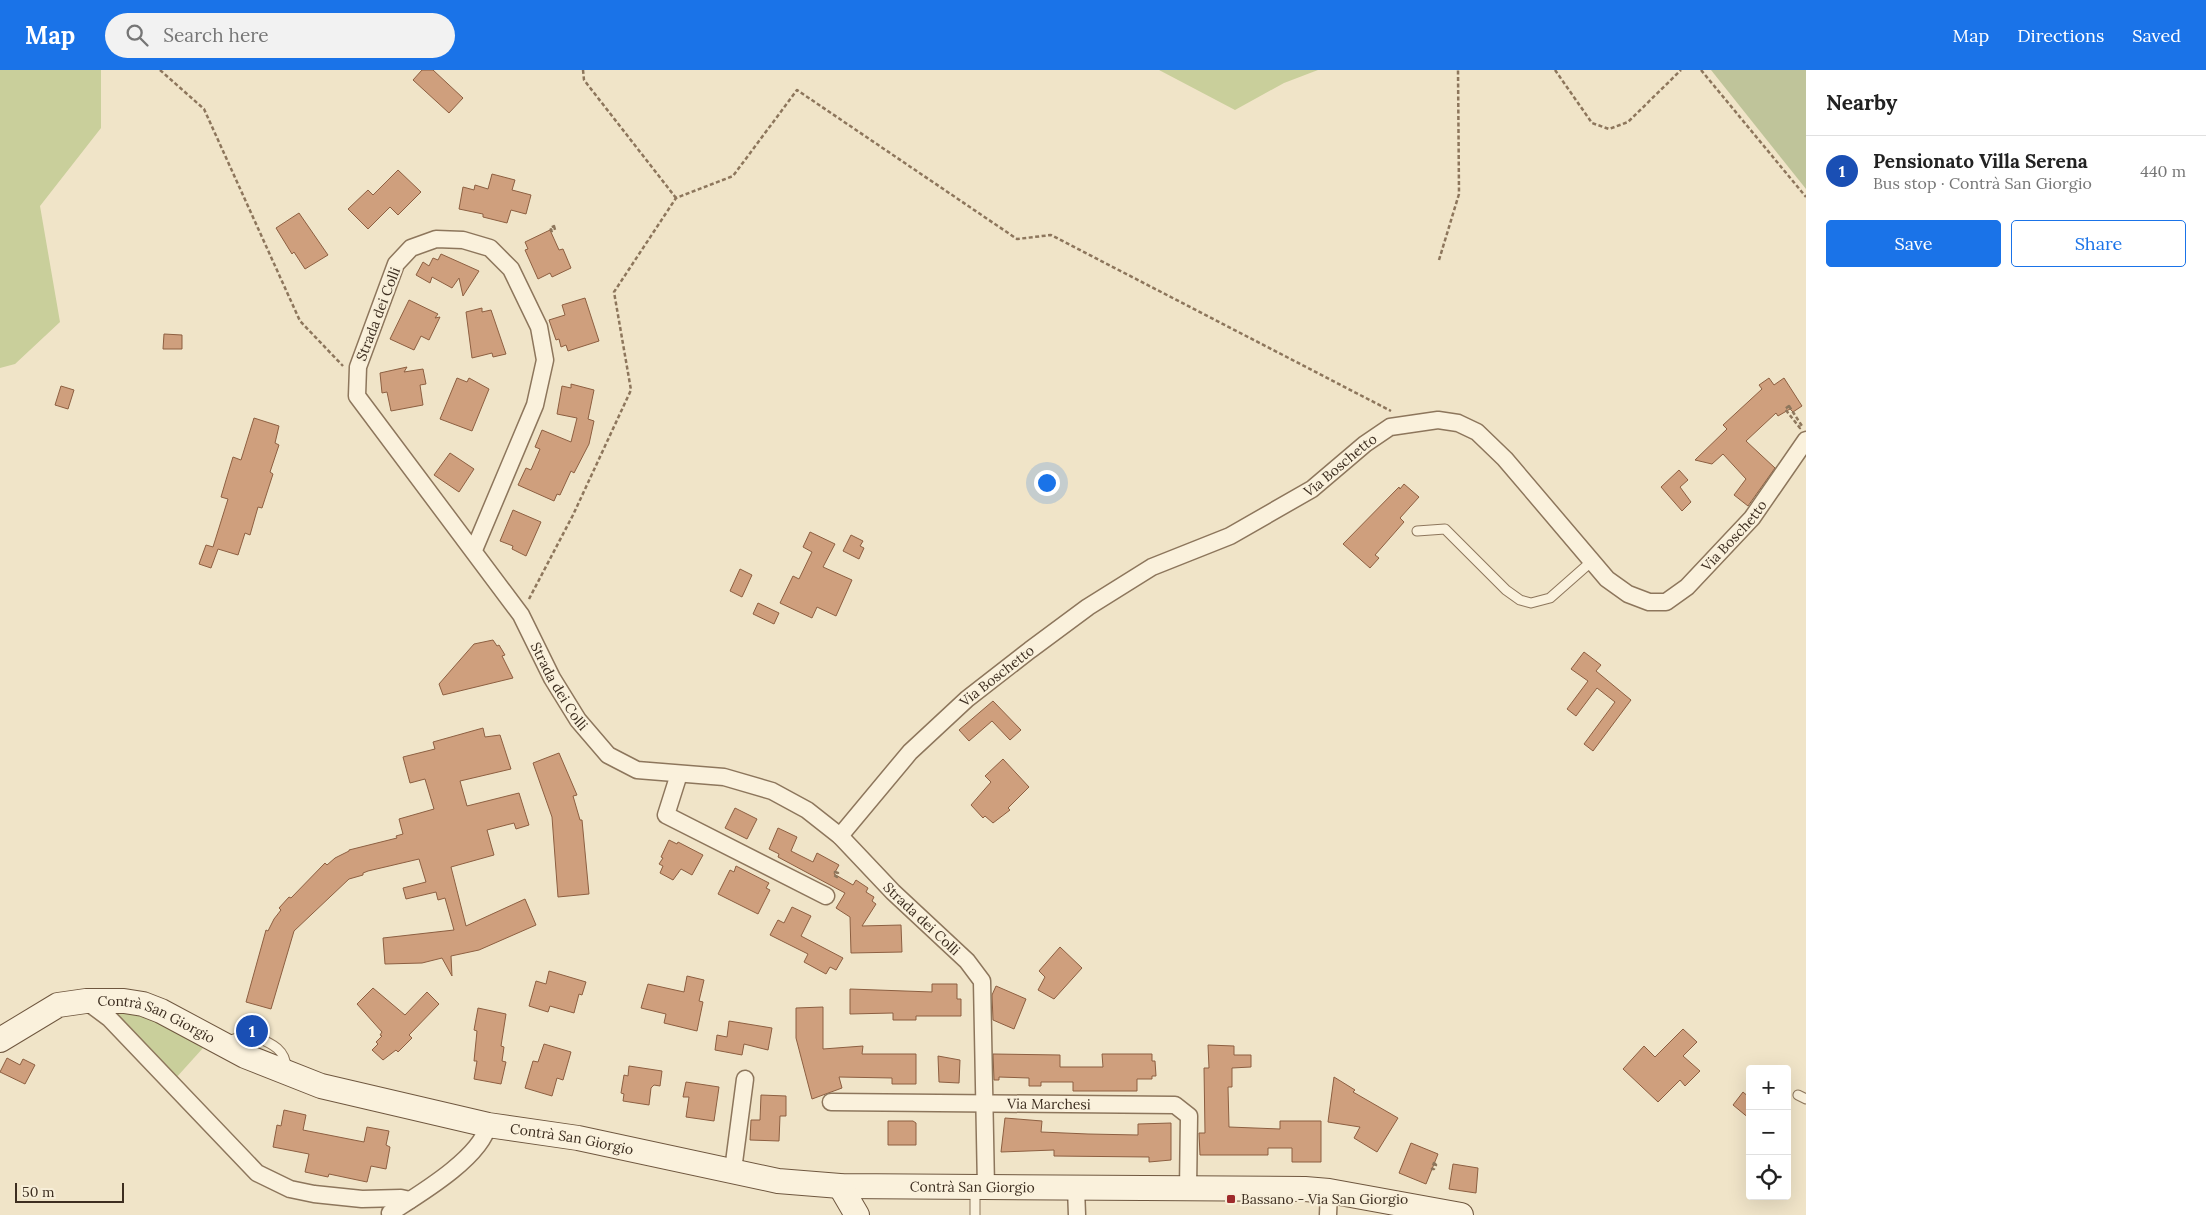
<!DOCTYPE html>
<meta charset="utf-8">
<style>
:root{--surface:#fff;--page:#f2f2f2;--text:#222;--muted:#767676;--line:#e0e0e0;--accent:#1a73e8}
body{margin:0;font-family:Lora,serif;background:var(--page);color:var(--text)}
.controls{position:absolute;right:15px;bottom:15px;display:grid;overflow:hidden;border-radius:5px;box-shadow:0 5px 20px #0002}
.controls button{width:45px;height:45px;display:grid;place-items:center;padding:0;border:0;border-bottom:1px solid var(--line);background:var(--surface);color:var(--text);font:25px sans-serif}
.scale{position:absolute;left:15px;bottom:12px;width:109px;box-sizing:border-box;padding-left:5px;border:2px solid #3d2e20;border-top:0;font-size:14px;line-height:18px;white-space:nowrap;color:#3d2e20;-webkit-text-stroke:4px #f7eed8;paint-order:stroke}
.you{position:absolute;left:1046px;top:412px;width:18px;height:18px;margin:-12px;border:4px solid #fff;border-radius:50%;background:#1a73e8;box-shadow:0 0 0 8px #1a73e833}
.badge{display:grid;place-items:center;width:32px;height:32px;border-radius:50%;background:var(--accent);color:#fff;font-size:16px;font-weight:700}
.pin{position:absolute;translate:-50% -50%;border:2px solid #fff;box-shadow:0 1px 5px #0006}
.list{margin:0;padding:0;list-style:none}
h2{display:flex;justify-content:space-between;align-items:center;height:65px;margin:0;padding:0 20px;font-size:21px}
h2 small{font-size:16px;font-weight:400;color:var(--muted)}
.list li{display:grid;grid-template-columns:32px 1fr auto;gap:15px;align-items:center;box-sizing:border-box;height:70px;padding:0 20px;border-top:1px solid var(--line)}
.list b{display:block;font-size:19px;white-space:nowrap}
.list p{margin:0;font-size:16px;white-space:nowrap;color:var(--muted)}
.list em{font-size:16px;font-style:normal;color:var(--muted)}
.actions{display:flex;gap:10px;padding:15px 20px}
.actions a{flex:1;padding:11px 0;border:1px solid var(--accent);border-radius:5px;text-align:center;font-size:18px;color:var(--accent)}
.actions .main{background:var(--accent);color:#fff}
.icon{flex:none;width:28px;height:28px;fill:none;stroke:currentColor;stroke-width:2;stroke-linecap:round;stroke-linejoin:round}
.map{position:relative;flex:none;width:1806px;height:1145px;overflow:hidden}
header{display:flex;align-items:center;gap:30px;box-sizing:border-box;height:70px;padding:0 25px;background:var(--accent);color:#fff}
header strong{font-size:24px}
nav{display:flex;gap:28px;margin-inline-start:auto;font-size:18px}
.search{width:350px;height:45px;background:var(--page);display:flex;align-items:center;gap:12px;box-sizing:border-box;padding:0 18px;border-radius:28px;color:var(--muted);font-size:19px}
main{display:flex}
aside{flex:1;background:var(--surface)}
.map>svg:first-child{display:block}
.green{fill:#c9cf9b}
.cemetery{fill:#bfc49a}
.building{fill:#cf9f7d;stroke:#8d5f41}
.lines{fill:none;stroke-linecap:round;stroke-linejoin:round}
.lane-casing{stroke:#8d765c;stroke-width:11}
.street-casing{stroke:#8d765c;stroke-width:19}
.secondary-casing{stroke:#6f573f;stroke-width:26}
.path{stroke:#8d765c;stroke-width:2.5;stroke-dasharray:4 2.5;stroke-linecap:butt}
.lane{stroke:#faf1dc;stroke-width:9}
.street{stroke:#faf1dc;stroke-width:16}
.secondary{stroke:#faf1dc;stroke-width:24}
.poi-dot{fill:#9e2a2b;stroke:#f7eed8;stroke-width:2}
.labels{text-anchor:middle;stroke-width:4.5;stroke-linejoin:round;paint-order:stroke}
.street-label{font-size:14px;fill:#3d2e20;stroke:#f7eed8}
.poi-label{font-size:14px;fill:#3d2e20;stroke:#f7eed8;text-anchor:start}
</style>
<header>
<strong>Map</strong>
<div class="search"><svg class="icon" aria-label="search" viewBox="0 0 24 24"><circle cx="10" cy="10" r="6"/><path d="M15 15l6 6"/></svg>Search here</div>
<nav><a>Map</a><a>Directions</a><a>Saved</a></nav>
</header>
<main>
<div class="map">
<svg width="1806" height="1145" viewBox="0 0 1806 1145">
<rect width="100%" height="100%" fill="#f0e4c8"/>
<g class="green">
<polygon points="0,0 101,0 101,58 40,136 60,252 15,294 0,298"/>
<polygon points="1159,0 1318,0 1284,13 1235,40"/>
<polygon points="115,941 142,943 203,978 175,1009 115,946"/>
</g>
<polygon class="cemetery" points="1711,0 1806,0 1806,119"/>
<g class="building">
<polygon points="422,0 433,0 463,28 449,43 413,10"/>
<polygon points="398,100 421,122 398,145 390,137 368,159 348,139 368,120 373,125"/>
<polygon points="492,104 515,110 512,120 531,125 526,144 511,140 507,153 483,147 483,144 459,139 463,117 474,120 475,115 488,119"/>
<polygon points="299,143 328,185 305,199 294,182 292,184 276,158"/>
<polygon points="550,160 559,180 563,179 571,198 552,207 550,203 538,209 525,180 528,179 525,172"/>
<polygon points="441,184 479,201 463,226 459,208 452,218 432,207 430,213 416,205 423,192 429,196 433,188 438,190"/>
<polygon points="585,228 599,271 568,281 566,275 561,277 559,269 556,270 549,250 565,245 562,235"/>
<polygon points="409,230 438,244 435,248 440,247 429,270 421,266 414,280 390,269"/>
<polygon points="482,238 482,242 491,240 506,284 493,287 492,283 472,288 466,242"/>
<polygon points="164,264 182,265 182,279 163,279"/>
<polygon points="407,297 404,302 423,299 426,314 420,315 423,335 391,341 387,322 382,323 380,303"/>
<polygon points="457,308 467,312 469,308 489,319 472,361 440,349"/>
<polygon points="1769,308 1774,315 1784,308 1802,336 1793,342 1790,339 1778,346 1776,343 1746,371 1775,398 1748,436 1734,425 1746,409 1723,384 1712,394 1695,390 1727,359 1723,355 1762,319 1759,315"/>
<polygon points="571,314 594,320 588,349 594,351 589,374 574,403 571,401 560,425 557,424 554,431 518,415 526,398 531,400 540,379 535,377 542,360 571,372 577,348 557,344 562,316 571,318"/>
<polygon points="61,316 74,320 68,339 55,335"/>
<polygon points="254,348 279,356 275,373 279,375 270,402 273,404 262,438 258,437 250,465 245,463 238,485 218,479 211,498 199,494 206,475 213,477 228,429 221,427 226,410 233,387 241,390"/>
<polygon points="450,383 474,399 459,422 434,405"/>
<polygon points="1679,400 1688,410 1680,417 1691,432 1682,441 1661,417"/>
<polygon points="1404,414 1419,427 1400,448 1404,452 1375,485 1379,488 1370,498 1343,474 1399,417 1400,419"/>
<polygon points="513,440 541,452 526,486 512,479 513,476 500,471"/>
<polygon points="810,462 835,474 823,497 852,510 836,546 817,537 812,548 780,533 793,506 799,509 812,482 803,477"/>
<polygon points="851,465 863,471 860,476 864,478 859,489 843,481"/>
<polygon points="740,499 752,505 742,527 730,521"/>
<polygon points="758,533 779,543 774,554 753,544"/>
<polygon points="493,570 497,576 499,575 505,585 502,586 513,608 443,625 439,614 474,574"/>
<polygon points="1584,582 1601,595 1596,601 1631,630 1593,681 1584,674 1615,632 1597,618 1576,646 1567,639 1588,611 1571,599"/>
<polygon points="993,631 1021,660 1010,670 992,651 969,671 959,660"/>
<polygon points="483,658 485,667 500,665 511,699 460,711 467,736 519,723 529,755 516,759 514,753 487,760 494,785 451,797 466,856 525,829 536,855 479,880 451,886 452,906 442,888 422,893 385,894 383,868 454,860 445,828 438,830 436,822 406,829 403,818 426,812 419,789 368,801 363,803 363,805 349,809 294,861 271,939 246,932 266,860 268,861 274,849 281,840 279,838 289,827 291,828 325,793 327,795 335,788 349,781 349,780 397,768 396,766 403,764 399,749 434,739 425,709 410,713 403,687 435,679 433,672"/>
<polygon points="559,683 577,725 573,726 580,750 582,750 589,824 558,827 552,747 533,693"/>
<polygon points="1003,689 1029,717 1008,738 1010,740 993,753 985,746 983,748 971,735 991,712 985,706"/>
<polygon points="735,738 757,749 747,769 725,758"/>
<polygon points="778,758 797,767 791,781 813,792 817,783 839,795 834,804 853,815 856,810 868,818 866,822 874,827 872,831 876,834 862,856 901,855 902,882 851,883 850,847 836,838 845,823 778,787 779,784 769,779"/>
<polygon points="669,770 677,774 678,772 703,785 692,805 681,799 673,810 660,803 663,796 659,794 663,788 661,787"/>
<polygon points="736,796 769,813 766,818 770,820 758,844 718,824 730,800 734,802"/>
<polygon points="792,837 811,846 801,866 843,888 836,900 830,897 826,904 804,892 808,884 770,865 778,850 784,853"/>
<polygon points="1060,877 1082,898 1054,929 1038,920 1045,907 1039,901"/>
<polygon points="549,901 586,912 582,925 579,924 574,943 550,936 548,942 529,936 536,911 546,914"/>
<polygon points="687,906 704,910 699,931 703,932 697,961 664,953 666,944 641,938 648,914 684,922"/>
<polygon points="932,914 957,914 957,929 961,929 961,946 916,946 916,950 893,950 893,943 850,944 850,919 932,922"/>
<polygon points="996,916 1026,929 1014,959 993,950 992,925"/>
<polygon points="373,918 405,945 427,922 439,934 409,965 412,968 398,982 396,980 383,990 372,980 378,974 376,972 382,966 380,965 382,962 357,934"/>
<polygon points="823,937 823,979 863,976 862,984 916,984 916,1014 892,1014 892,1008 839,1007 842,1018 812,1029 796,968 796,938"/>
<polygon points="478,938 506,944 501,976 504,977 502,991 506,992 501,1014 474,1009 477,991 474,991 477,961 474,960"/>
<polygon points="729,951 772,958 768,980 744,974 742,985 715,980 717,965 727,967"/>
<polygon points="1683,959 1697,972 1683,986 1700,1001 1685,1016 1680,1010 1658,1032 1623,999 1644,976 1655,987"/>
<polygon points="544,974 571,982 563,1010 557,1008 552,1026 525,1018 533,991 538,992"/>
<polygon points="1208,975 1234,976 1234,985 1251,985 1251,997 1232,998 1232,1017 1228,1017 1229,1057 1280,1059 1280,1051 1321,1051 1321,1092 1292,1092 1292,1078 1268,1078 1268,1085 1200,1085 1199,1063 1205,1063 1204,998 1209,998"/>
<polygon points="993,984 1060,985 1060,997 1103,997 1102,984 1152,984 1152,991 1155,991 1156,1006 1152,1006 1152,1009 1137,1009 1137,1021 1073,1021 1073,1012 1041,1012 1041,1016 1029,1016 1029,1008 999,1007 999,1010 994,1010"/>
<polygon points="938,986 960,990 959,1013 939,1012"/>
<polygon points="7,988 20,995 23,989 35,995 25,1014 0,1002"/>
<polygon points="629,996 662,1001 660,1016 654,1015 651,1018 649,1035 623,1031 624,1024 621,1023 624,1005 628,1006"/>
<polygon points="1334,1007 1355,1020 1353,1022 1398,1048 1377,1082 1354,1068 1360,1057 1328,1052"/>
<polygon points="686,1012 719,1017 714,1051 686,1047 689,1027 683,1027"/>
<polygon points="1743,1022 1750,1028 1750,1049 1733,1035"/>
<polygon points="761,1025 786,1026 786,1046 780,1046 779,1071 750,1070 751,1050 760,1050"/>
<polygon points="284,1040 306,1045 303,1060 364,1072 367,1057 389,1061 386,1075 390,1077 386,1099 371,1096 367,1112 329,1104 328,1107 305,1102 309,1084 273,1077 277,1055 281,1056"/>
<polygon points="1005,1048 1042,1051 1041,1062 1088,1064 1138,1065 1138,1054 1171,1053 1171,1090 1149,1092 1149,1087 1054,1086 1054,1080 1001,1082"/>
<polygon points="888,1051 913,1051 916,1053 916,1075 888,1075"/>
<polygon points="1411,1073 1438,1084 1426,1114 1399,1103"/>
<polygon points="1453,1094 1478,1098 1476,1123 1449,1119"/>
</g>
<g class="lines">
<g class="lane-casing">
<g id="lane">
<polyline points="1417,461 1445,459 1506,520 1520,530 1531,533 1550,528 1592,491"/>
<path d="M228 975 231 970 249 964C267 972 287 977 286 1000"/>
<polyline points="1798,1025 1806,1029"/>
<polyline points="975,1118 975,1145"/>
</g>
</g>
<g class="street-casing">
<g id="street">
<path id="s1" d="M474 480 535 335 545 290 539 257 511 199 490 178 463 170 436 169 411 178 396 194 358 297 357 326 521 545 552 608 578 650 608 685 637 700 724 707 772 721 807 740 840 766 893 822 967 891 982 911 986 1118"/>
<polyline points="679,704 666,745 826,826"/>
<path id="s2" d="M840 766 910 682 967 629 1030 580 1088 537 1152 497 1230 466 1312 419 1365 374 1390 357 1438 350 1458 353 1477 362 1505 389 1607 509 1628 524 1649 532H1666L1687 517 1752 448 1806 370"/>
<polyline points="86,931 109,948 257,1103 290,1119 314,1124 362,1129 401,1128 410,1130"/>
<path id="s3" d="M831 1032 1175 1035 1189 1046 1188 1120"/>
<polyline points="733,1100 745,1009"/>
<polyline points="1076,1118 1077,1145"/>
<path d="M390 1143C418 1125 481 1088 488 1055"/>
<polyline points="1328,1145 1329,1121"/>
</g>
</g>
<g class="secondary-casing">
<g id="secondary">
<path id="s4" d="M0 970 58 935 86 931H124L143 934 161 941 245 986 321 1016 488 1055 578 1068 778 1111 840 1116 1305 1119 1329 1121 1461 1145"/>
<polyline points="840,1116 857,1145"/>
</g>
</g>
<g class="path">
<polyline points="160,0 204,39 300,251 343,296"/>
<polyline points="583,0 584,10 676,128"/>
<polyline points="1555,0 1592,53 1609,59 1628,52 1681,0"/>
<polyline points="1701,0 1806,127"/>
<polygon points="554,156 555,160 552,161 550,158"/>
<polyline points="1439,190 1459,124 1458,0"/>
<polygon points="1789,336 1802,356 1800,358 1785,339"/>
<polyline points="529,529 573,445 631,320 614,222 676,128 733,106 797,20 1017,169 1051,165 1391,341"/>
<polygon points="835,802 838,803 837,807 834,805"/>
<polygon points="1434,1093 1436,1095 1434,1099 1432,1099"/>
</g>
<use href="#lane" class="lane"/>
<use href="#street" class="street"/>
<use href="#secondary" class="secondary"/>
</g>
<rect class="poi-dot" x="1226" y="1124" width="10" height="10" rx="2.5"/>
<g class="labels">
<g class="street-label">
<text transform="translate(378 244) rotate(-69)" y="5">Strada dei Colli</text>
<text dy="5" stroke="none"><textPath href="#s2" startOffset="630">Via Boschetto</textPath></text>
<text dy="5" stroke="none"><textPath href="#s2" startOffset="1140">Via Boschetto</textPath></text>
<text dy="5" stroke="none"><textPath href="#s2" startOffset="225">Via Boschetto</textPath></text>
<text dy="5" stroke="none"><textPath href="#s1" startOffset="928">Strada dei Colli</textPath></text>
<text dy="5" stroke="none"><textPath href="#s1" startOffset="1381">Strada dei Colli</textPath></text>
<text dy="5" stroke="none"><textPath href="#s4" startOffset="170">Contrà San Giorgio</textPath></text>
<text dy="5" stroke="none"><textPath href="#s3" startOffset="218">Via Marchesi</textPath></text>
<text dy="5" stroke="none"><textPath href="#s4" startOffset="606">Contrà San Giorgio</textPath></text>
<text dy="5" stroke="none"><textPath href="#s4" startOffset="1011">Contrà San Giorgio</textPath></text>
</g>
<g class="poi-label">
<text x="1241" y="1134">Bassano - Via San Giorgio</text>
</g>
</g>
</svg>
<div class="controls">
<button>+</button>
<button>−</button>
<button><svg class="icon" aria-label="locate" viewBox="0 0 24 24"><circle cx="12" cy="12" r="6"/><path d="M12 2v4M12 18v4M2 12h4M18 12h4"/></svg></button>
</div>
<div class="scale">50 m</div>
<div class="you"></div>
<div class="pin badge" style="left:252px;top:961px;background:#1a4fb4">1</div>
</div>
<aside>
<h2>Nearby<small></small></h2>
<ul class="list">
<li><span class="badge" style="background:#1a4fb4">1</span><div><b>Pensionato Villa Serena</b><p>Bus stop · Contrà San Giorgio</p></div><em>440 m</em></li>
</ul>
<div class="actions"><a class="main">Save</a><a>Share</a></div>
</aside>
</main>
